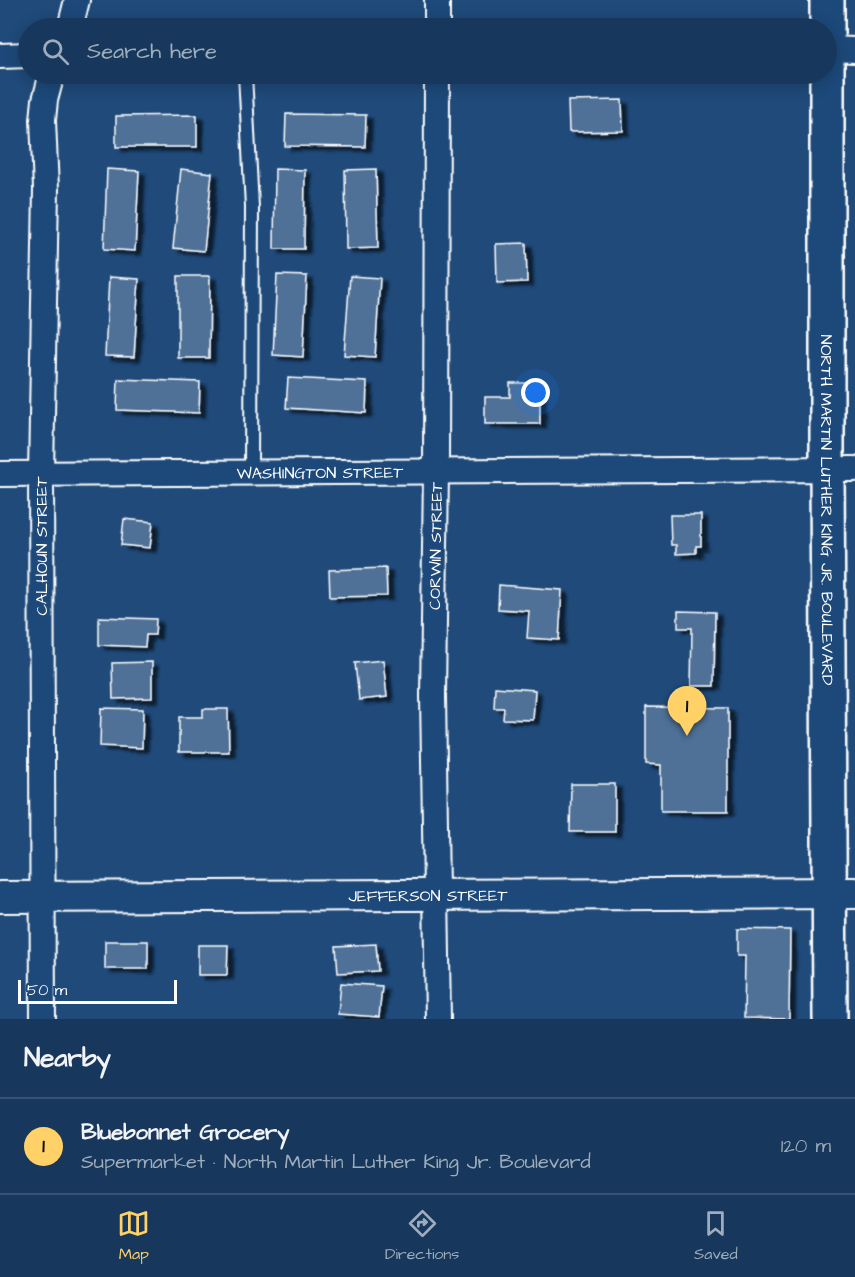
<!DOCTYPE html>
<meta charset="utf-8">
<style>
:root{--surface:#17385c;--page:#203f62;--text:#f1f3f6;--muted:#9eacbb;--line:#365272;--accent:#ffd166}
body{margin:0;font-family:"Architects Daughter",sans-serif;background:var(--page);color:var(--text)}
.scale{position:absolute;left:18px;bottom:15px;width:159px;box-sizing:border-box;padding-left:6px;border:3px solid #fff;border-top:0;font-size:16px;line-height:21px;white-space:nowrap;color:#fff;-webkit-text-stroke:4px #1f4a7a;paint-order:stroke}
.you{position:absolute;left:536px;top:393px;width:21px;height:21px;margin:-15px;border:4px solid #fff;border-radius:50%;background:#1a73e8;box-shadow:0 0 0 9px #1a73e833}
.badge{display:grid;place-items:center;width:39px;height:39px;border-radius:50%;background:var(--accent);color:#111;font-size:20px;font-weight:700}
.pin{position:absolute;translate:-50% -50px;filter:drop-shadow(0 2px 3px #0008)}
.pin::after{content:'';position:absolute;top:32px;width:21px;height:18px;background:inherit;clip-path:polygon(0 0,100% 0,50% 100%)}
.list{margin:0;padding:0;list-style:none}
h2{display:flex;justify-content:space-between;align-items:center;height:78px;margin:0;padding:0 24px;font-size:26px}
h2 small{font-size:20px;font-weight:400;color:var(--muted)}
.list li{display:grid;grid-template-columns:39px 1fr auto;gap:18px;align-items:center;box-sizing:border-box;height:96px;padding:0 24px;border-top:2px solid var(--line)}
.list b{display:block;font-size:22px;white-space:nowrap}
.list p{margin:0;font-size:20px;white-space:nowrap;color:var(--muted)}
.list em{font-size:20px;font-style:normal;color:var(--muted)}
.icon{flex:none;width:33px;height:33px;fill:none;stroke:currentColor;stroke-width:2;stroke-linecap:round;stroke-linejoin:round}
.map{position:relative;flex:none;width:855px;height:1019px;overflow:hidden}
.search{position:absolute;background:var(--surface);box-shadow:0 3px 15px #0003;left:18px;right:18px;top:18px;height:66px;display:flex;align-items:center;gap:15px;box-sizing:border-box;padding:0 21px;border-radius:33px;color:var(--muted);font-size:22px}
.sheet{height:174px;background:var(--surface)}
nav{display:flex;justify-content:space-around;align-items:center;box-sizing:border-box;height:84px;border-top:2px solid var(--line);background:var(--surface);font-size:16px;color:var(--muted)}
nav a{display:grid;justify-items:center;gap:3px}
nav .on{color:var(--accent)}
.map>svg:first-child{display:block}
.building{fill:#507197;stroke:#fff;stroke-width:1.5;filter:url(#shadow)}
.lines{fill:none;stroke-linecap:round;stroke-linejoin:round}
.service-casing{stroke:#fff;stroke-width:16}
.minor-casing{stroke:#fff;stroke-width:28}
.tertiary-casing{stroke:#fff;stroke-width:34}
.primary-casing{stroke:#fff;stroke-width:38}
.service{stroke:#1f4a7a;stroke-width:12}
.minor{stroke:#1f4a7a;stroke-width:24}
.tertiary{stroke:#1f4a7a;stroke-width:30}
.primary{stroke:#1f4a7a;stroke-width:33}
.labels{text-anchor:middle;stroke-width:4.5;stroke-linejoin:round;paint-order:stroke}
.street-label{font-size:16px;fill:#fff;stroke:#1f4a7a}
</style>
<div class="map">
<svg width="855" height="1019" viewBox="0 0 855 1019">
<defs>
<filter id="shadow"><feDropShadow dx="6" dy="4" stdDeviation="1.5" flood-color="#0009"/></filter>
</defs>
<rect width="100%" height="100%" fill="#1f4a7a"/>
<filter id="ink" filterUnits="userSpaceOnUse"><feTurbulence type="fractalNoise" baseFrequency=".0167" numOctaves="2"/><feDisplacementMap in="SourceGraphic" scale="12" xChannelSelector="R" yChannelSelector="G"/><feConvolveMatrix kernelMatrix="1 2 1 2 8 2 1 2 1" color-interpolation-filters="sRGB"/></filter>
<g filter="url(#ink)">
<g class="building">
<polygon points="622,100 623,131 569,132 568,101"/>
<polygon points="286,114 366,115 365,147 285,146"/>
<polygon points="197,115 197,147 116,147 116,116"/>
<polygon points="107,169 139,171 135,251 104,249"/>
<polygon points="181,169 212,173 204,251 173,248"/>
<polygon points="275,169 305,170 304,249 274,249"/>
<polygon points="376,169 378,248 346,249 345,170"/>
<polygon points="526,243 527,282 497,283 496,244"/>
<polygon points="277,275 307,276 303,357 273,355"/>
<polygon points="178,276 210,276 209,358 178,358"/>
<polygon points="350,276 380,278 375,357 344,355"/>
<polygon points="109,277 139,279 134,357 105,356"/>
<polygon points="288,378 367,382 366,413 286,408"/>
<polygon points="118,379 200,382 199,413 117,410"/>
<polygon points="510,383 540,383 540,424 485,424 485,397 510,397"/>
<polygon points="670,515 701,515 701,546 696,546 696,553 676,554 676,545 671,545"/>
<polygon points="124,519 153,522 150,548 121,545"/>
<polygon points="386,568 387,596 330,597 329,570"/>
<polygon points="499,585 562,590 559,640 527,638 529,611 498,609"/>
<polygon points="678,611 715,612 714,686 691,686 692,628 678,628"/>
<polygon points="99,617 156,619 155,635 146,635 145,647 99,645"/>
<polygon points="383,660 387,697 359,700 355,663"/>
<polygon points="152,662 152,698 113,699 112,663"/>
<polygon points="495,687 535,690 533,720 503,719 504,708 494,708"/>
<polygon points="646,707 728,708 728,811 661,811 661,765 646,764"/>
<polygon points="101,708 143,709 142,748 100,746"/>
<polygon points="203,709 228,709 229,752 179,752 179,717 203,717"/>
<polygon points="571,784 615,784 615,832 570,832"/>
<polygon points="737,929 790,930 789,1019 744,1018 745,956 737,956"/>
<rect x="105" y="941" width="43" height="28"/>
<polygon points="376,944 378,971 338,973 336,946"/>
<polygon points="198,945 228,945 227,975 198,975"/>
<polygon points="341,983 382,986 379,1017 338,1014"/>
</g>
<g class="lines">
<g class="service-casing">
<polyline id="service" points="245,74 252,207 251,473"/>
</g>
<g class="minor-casing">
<g id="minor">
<polyline points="70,28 77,0"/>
<polyline points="437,28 437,0"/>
<polyline points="826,49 855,50"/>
<polyline points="0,56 28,55"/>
<polyline points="437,74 436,472 433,696 438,1019"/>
<path id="s1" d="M0 474 855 469"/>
<polyline points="43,1019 41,474 46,189 43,120 45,100 52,74"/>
</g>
</g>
<g class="tertiary-casing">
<g id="tertiary">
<path id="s2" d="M0 897 855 893"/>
</g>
</g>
<g class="primary-casing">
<g id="primary">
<path id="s3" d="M827 0V468L830 1019"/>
</g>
</g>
<use href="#service" class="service"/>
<use href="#minor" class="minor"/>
<use href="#tertiary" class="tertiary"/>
<use href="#primary" class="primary"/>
</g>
</g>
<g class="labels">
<g class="street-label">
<text dy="6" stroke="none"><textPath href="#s1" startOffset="320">WASHINGTON STREET</textPath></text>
<text dy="6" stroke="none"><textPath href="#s3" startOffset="510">NORTH MARTIN LUTHER KING JR. BOULEVARD</textPath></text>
<text transform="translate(41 546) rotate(-90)" y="6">CALHOUN STREET</text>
<text transform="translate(435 546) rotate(-89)" y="6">CORWIN STREET</text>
<text dy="6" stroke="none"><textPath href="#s2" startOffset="428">JEFFERSON STREET</textPath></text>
</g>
</g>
</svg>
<div class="scale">50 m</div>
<div class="you"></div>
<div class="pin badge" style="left:687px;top:736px">1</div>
<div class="search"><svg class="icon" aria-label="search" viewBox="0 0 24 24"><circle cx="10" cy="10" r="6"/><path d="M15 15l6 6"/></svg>Search here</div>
</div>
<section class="sheet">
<h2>Nearby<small></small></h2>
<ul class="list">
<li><span class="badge">1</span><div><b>Bluebonnet Grocery</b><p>Supermarket · North Martin Luther King Jr. Boulevard</p></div><em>120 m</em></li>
</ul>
</section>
<nav>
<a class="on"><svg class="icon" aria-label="map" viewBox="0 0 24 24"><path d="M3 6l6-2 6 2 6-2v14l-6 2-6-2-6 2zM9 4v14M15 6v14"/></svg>Map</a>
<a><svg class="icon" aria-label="directions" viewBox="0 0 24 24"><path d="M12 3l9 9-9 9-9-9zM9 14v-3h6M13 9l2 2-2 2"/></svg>Directions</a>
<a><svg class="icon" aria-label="saved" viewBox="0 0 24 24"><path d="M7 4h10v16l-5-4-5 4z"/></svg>Saved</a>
</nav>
